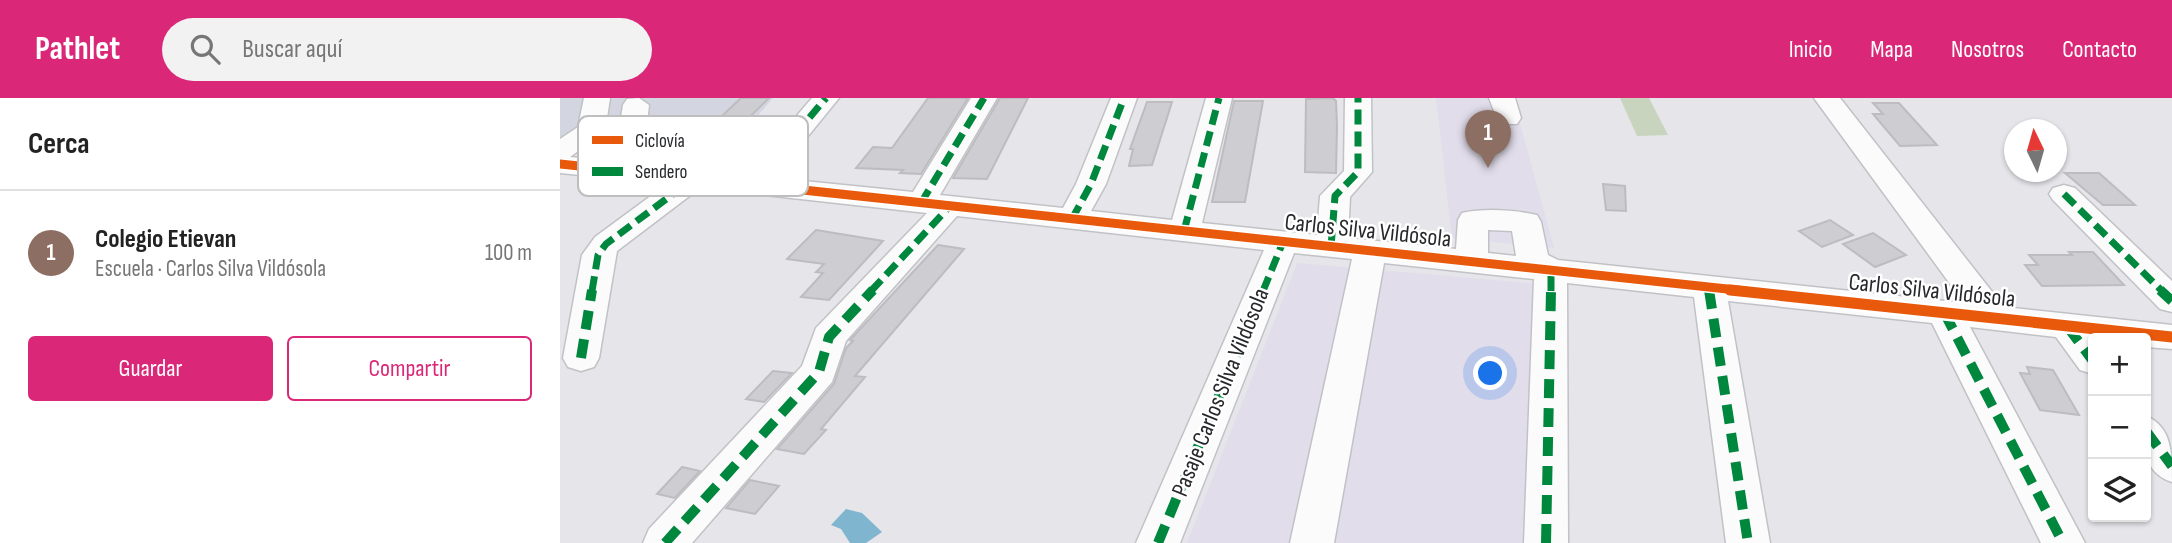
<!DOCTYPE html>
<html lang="es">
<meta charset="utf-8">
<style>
:root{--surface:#fff;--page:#f2f2f2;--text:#222;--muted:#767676;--line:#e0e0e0;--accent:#db2777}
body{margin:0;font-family:"Sofia Sans Condensed",sans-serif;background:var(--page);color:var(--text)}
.controls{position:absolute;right:21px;bottom:21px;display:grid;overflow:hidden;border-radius:7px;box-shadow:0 2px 5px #0004}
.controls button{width:63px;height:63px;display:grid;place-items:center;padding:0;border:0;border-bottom:2px solid var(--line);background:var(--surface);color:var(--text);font:35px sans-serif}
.compass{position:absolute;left:1444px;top:21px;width:63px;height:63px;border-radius:50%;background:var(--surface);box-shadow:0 2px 5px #0004;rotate:355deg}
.you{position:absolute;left:931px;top:276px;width:24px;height:24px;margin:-18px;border:5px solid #fff;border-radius:50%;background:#1a73e8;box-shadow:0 0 0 10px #1a73e833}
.badge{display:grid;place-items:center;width:46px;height:46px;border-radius:50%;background:var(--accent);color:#fff;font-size:23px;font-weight:700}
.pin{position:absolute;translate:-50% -58px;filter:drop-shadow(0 2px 4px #0008)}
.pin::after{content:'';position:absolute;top:37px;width:24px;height:21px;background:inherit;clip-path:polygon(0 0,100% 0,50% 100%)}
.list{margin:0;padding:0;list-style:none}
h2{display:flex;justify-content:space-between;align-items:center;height:91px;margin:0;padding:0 28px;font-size:30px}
h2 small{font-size:23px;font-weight:400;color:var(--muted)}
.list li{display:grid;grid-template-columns:46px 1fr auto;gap:21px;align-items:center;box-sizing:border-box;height:126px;padding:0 28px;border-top:2px solid var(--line)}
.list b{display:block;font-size:26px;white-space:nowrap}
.list p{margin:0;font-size:23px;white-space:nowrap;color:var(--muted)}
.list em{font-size:23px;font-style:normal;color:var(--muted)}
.actions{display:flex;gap:14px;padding:21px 28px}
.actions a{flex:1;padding:16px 0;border:2px solid var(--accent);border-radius:7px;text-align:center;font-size:24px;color:var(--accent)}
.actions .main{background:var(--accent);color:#fff}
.icon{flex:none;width:38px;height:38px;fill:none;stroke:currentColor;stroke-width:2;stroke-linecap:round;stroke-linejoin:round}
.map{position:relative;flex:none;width:1612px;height:445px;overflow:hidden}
header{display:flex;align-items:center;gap:42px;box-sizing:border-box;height:98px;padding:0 35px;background:var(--accent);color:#fff}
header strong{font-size:33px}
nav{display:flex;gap:38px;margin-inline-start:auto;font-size:24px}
.search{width:490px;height:63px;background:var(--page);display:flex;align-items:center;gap:18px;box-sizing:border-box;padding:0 24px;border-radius:38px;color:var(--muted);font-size:26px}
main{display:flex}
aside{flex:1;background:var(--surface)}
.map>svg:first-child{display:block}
.built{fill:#d3d6e0}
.education{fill:#e2ddeb}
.green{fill:#c8d4be}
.water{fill:#80b5d0}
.building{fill:#cecdd1;stroke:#bdbcc0;stroke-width:2}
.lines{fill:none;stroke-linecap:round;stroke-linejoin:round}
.minor-casing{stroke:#c1c2c6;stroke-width:3}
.minor{fill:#fbfbfc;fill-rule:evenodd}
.quiet-far1{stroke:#00873e;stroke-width:7;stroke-dasharray:15 7;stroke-linecap:butt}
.quiet{stroke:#00873e;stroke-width:10;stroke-dasharray:19 10;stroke-linecap:butt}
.cycleway-far1-casing{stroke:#fff;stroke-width:12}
.cycleway-casing{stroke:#fff;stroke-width:16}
.cycleway-far1{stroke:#e8590c;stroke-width:9}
.cycleway{stroke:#e8590c;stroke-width:11}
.labels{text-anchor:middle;stroke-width:5;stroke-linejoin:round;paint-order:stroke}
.street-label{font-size:24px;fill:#27282b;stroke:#fff}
.key{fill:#fff;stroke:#bebebf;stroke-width:2}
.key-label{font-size:19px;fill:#27282b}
</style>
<header>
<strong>Pathlet</strong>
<div class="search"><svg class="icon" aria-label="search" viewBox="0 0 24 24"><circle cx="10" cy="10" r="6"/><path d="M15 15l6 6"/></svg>Buscar aquí</div>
<nav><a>Inicio</a><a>Mapa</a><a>Nosotros</a><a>Contacto</a></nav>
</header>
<main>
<aside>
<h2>Cerca<small></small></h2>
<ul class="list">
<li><span class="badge" style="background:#8d6e63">1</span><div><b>Colegio Etievan</b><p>Escuela · Carlos Silva Vildósola</p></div><em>100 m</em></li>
</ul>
<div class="actions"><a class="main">Guardar</a><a>Compartir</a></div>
</aside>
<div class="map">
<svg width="1612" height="445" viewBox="0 0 1612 445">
<rect width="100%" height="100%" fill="#e5e5ea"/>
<polygon class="built" points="0,0 213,0 159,63 0,46"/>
<g class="education">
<polygon points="876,0 953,0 994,150 892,140"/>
<polygon points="737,165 982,186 968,445 627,445"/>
</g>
<polygon class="green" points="1060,0 1089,0 1108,37 1077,38"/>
<polygon class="water" points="286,411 302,415 322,434 306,445 290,445 281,431 271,427"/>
<g class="building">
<polygon points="181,0 209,0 155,53 128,50"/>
<polygon points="368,0 408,0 361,76 340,75 343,72 296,70 313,49 332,50"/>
<polygon points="440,0 468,0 427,81 393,80"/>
<polygon points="773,0 776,3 777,28 776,75 745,74 746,1"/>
<polygon points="674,3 703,3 685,104 652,104"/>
<polygon points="587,4 612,4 592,67 569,68 573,51 570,51"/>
<polygon points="1313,5 1339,5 1377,47 1340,48 1313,16 1323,16"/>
<polygon points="1505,75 1539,75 1575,107 1543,107"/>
<polygon points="1043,86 1065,88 1066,113 1046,112"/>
<polygon points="1270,122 1293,137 1262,149 1239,133"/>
<polygon points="256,132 323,143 269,202 241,199 263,175 256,174 264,166 227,161"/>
<polygon points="1313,135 1346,157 1315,169 1283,146"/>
<polygon points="378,147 404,151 295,278 305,279 261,331 266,332 244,356 217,351 274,286 286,250 293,243 290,242"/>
<polygon points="1509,154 1533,154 1564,187 1482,188 1465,167 1478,167 1469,157 1512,157"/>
<polygon points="1467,269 1493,272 1519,317 1480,312 1460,275 1470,276"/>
<polygon points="213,273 232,275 204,304 186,301"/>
<polygon points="122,369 140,373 115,400 97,396"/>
<polygon points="190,382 219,388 195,416 166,410"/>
</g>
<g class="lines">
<g class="minor-casing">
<g id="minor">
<path d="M24 0H50L45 33 10 59 54 63 63 7 67 1 79 0 89 7 82 66 186 77 252 0H279L214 80 353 94 411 0H437L380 97 503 110 516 86 551 0H577L546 86 531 113 612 122 646 0H672L642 125 757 137 760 98 784 73 785 0H811L812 74 790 99 788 140 896 151 898 122 902 115C924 110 955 112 977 117L981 124 988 157 998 162 1404 205 1254 0H1280L1444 209 1612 227V251L1586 249V240H1533V276L1520 272 1496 239 1410 229 1525 445H1481L1372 225 1168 203 1210 445H1166L1134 199 1007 185 1008 445H964L974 181 824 165 774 445H730L792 161 734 155 620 445H576L704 152 397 118 286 243 272 284 132 445H83L89 431 242 268 256 230 367 115 140 90 57 153 39 260 34 269 21 273 8 269 3 260 22 157 35 139 107 86 0 75V41L18 29ZM928 132 952 133 956 158 928 155Z"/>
<polygon points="929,0 955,0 961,20 957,26 939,26"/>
<polygon points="1504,87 1515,90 1612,183 1612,214 1600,211 1493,102 1489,96 1493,90"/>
<path d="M1586 318C1612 329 1612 355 1612 384 1581 374 1585 346 1586 318Z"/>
</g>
</g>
<use href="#minor" class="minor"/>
<g class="quiet-far1">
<polyline points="193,87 266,0"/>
<polyline points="1504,96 1602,193"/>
<polyline points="361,105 424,0"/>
<polyline points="512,121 531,86 564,0"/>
<polyline points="624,133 659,0"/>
<polyline points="771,149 775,98 798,74 798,0"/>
<polyline points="1149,189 1150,193"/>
<polyline points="32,193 38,157 46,146 133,81"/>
<polyline points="311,193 390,108"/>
<polyline points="703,193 723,144"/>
<polyline points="991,193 991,172"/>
</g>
<g class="quiet">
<polyline points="1149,192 1188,445"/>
<polyline points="1600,192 1612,203"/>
<polyline points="1384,214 1503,445"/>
<polyline points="1507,228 1533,263"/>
<polyline points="21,260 32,192"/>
<polyline points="1586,333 1612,368"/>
<polyline points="105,445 259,274 269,239 313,192"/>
<polyline points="598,445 703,192"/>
<polyline points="986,445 991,192"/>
</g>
<g class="cycleway-far1-casing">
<polyline id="cycleway-far1" points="0,66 1186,193"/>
</g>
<g class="cycleway-casing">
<polyline id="cycleway" points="1170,192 1612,239"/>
</g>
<use href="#cycleway-far1" class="cycleway-far1"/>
<use href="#cycleway" class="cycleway"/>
</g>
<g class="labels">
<g class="street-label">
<text transform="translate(808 132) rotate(6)" y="8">Carlos Silva Vildósola</text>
<text transform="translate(1372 192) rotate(6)" y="8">Carlos Silva Vildósola</text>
<text transform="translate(660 294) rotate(-68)" y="8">Pasaje Carlos Silva Vildósola</text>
</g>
</g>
<rect x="18" y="18" width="230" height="80" rx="10" class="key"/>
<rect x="32" y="38" width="31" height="8" fill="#e8590c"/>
<rect x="32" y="69" width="31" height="9" fill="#00873e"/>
<g class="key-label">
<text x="75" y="49">Ciclovía</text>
<text x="75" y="80">Sendero</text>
</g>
</svg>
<div class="controls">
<button>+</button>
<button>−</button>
<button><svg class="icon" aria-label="layers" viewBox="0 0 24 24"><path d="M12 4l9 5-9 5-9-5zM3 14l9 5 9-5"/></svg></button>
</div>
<svg class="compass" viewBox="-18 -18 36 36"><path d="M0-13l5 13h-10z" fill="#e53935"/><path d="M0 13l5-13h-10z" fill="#767676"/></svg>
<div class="you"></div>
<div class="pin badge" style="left:928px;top:70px;background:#8d6e63">1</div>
</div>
</main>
